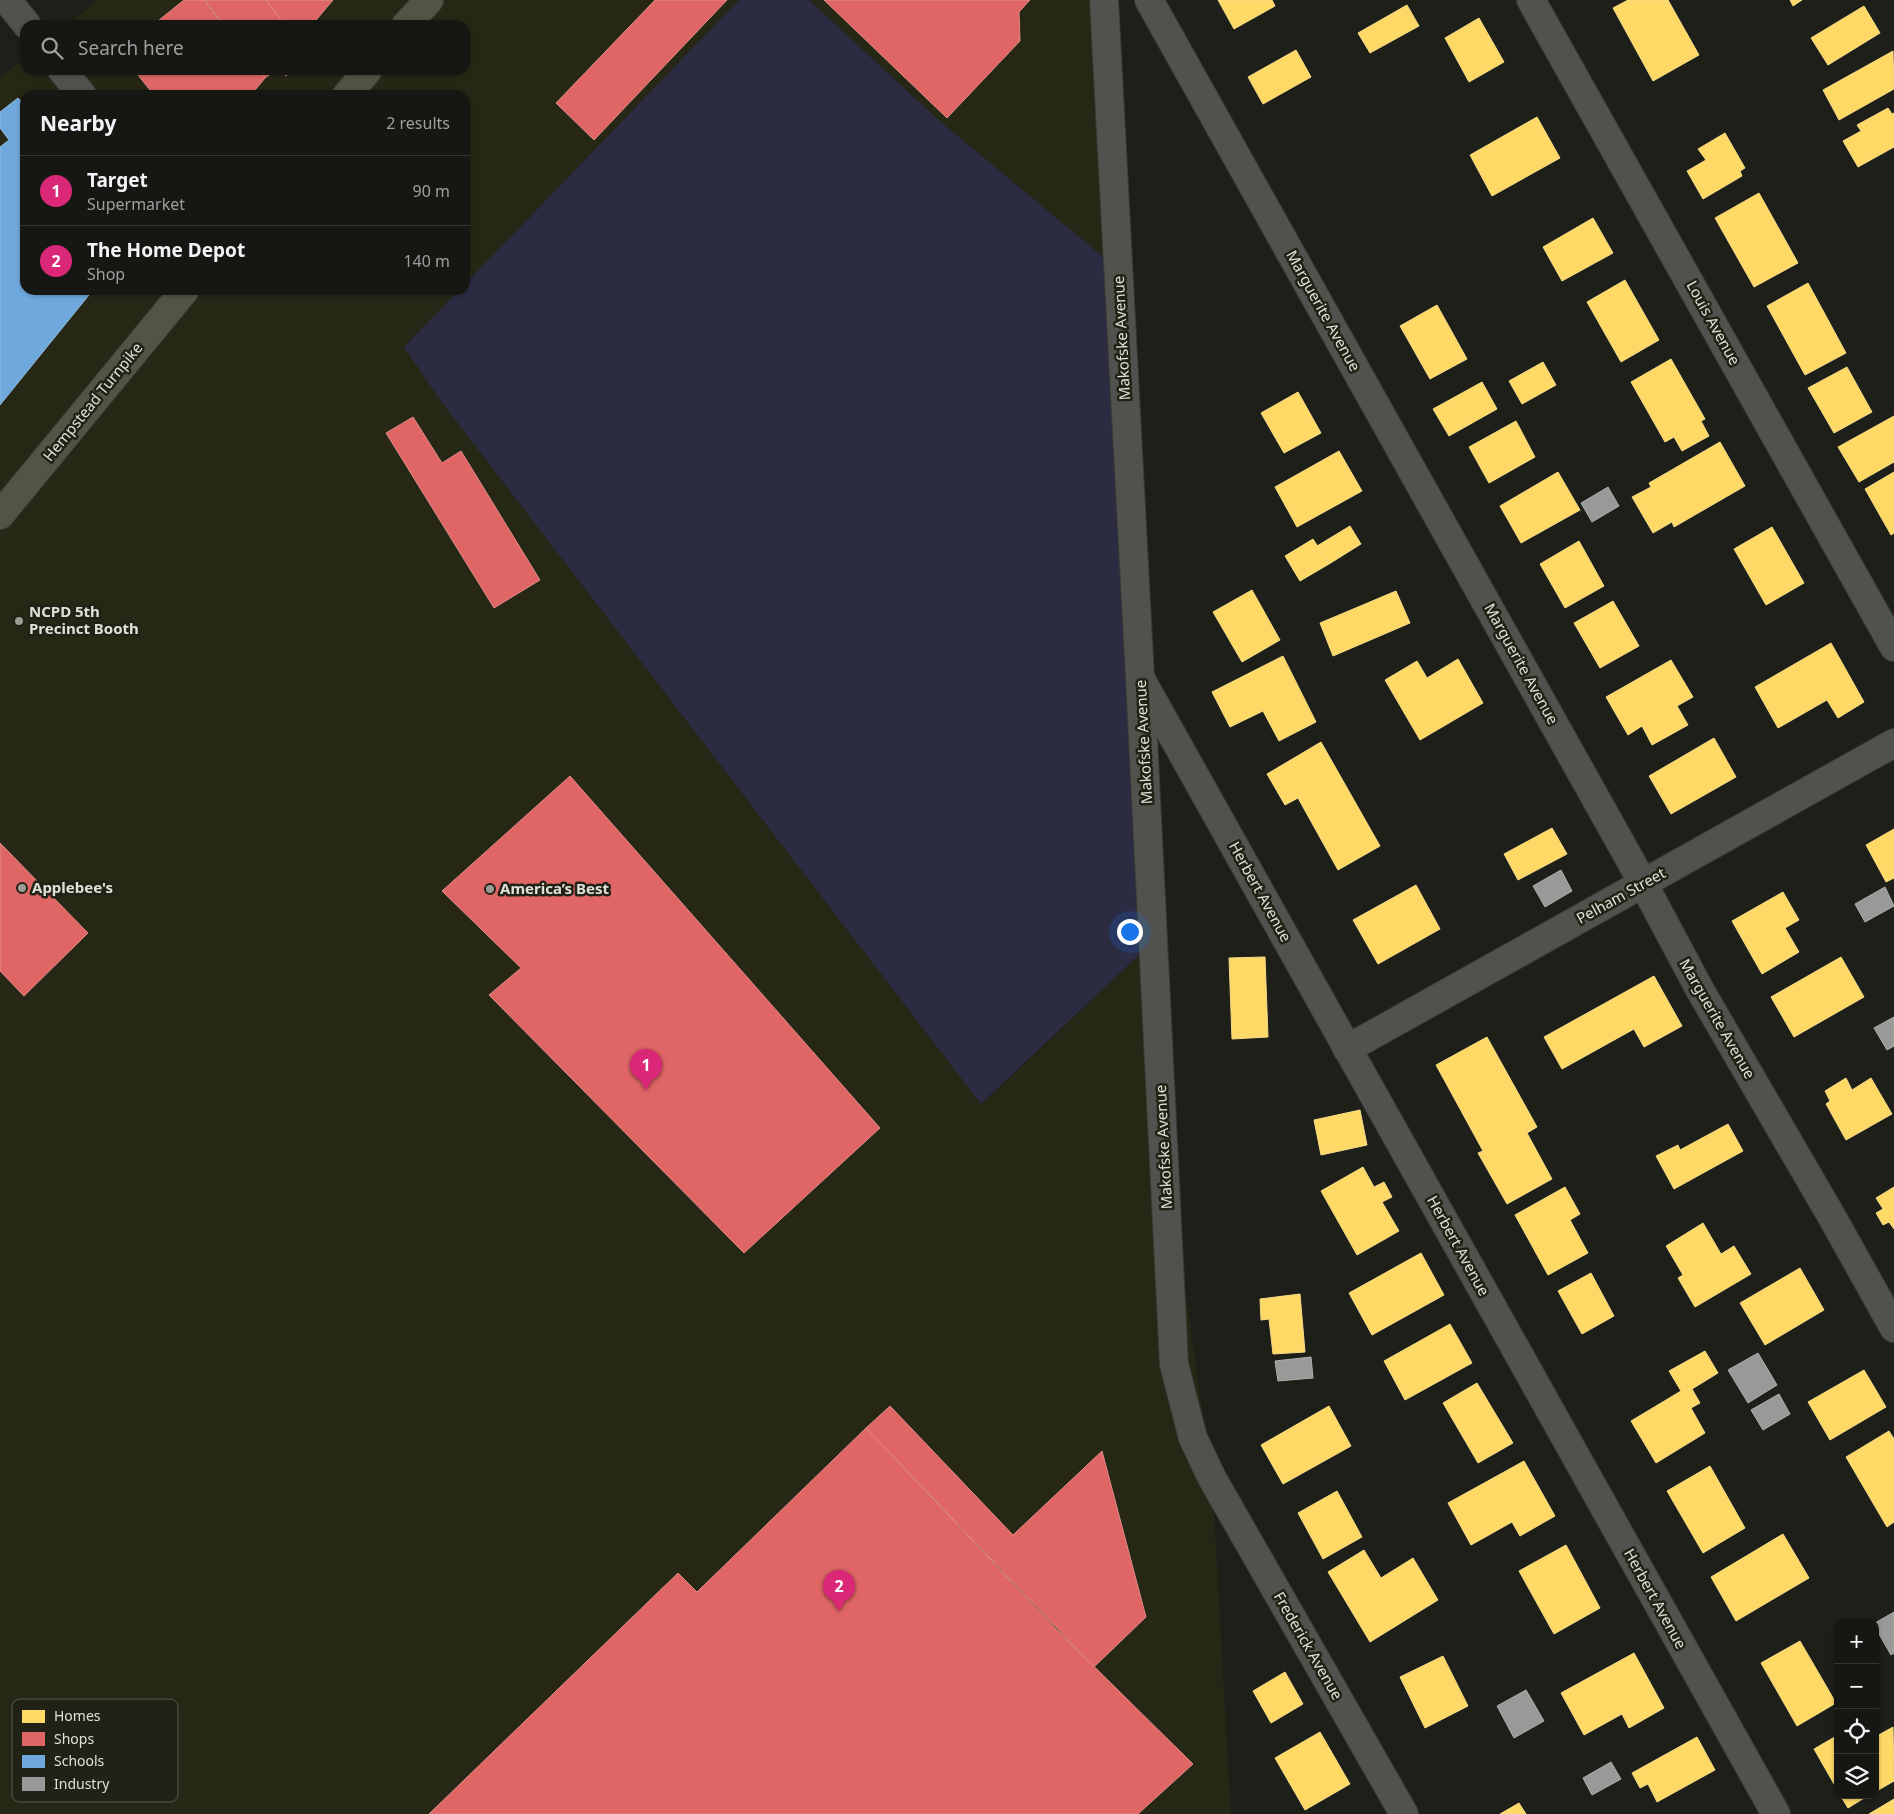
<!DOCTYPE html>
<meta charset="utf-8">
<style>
:root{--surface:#161712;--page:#1f201b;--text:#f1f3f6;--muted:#9e9f9f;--line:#353632;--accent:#db2777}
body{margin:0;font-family:"Noto Sans",sans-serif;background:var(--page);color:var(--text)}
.controls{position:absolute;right:15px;bottom:15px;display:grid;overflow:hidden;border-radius:10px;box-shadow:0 1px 4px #0004}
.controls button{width:45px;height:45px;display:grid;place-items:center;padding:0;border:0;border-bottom:1px solid var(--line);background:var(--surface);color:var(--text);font:25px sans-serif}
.you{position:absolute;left:1129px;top:931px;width:18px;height:18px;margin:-12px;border:4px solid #fff;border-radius:50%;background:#1a73e8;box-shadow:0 0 0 8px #1a73e833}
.badge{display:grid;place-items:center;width:32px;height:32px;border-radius:50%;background:var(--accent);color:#fff;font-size:16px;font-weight:700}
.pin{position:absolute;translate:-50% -41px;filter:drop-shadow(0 1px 2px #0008)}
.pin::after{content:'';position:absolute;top:26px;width:18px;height:15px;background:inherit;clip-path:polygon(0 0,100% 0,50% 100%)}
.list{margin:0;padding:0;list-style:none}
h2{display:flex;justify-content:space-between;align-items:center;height:65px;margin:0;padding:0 20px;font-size:21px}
h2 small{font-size:16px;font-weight:400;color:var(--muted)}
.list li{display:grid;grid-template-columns:32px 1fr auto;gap:15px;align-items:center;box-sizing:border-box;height:70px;padding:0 20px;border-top:1px solid var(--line)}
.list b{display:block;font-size:19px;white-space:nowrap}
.list p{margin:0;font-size:16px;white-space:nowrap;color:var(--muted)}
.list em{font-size:16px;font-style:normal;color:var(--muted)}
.icon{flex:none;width:28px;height:28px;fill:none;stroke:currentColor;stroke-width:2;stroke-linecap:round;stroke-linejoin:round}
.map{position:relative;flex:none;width:1894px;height:1814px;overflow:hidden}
.search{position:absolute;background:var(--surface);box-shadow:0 1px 4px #0004;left:20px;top:20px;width:450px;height:55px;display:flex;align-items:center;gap:12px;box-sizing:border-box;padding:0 18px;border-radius:15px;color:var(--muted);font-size:19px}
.panel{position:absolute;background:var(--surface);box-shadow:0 1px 4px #0004;left:20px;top:90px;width:450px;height:205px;border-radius:15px}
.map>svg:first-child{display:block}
.built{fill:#262715}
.green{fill:#2b2b41}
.homes{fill:#ffd966;stroke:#f5db88}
.shops{fill:#e06666;stroke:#e08b88}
.schools{fill:#6fa8dc;stroke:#91b9db}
.industry{fill:#999;stroke:#aeaeac}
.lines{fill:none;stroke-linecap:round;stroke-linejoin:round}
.minor-casing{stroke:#3b3b36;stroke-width:30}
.primary-casing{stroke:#3b3b36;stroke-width:30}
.minor{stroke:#51524d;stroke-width:28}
.primary{stroke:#535446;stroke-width:28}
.poi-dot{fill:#9b9c95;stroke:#212215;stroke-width:2}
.labels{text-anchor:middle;stroke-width:5;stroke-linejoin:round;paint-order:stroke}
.street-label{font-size:15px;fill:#dfe0d8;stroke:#212215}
.poi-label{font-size:15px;font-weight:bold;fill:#dfe0d8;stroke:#212215;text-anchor:start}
.key{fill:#212215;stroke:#5a5b50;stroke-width:1}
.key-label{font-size:14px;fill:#dfe0d8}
</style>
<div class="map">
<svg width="1894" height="1814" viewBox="0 0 1894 1814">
<rect width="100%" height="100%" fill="#1e1f18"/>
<g class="built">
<polygon points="98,0 739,0 465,284 465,95 25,95 25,290 459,290 404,347 982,1104 1153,942 1164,1144 1212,1478 1231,1814 0,1814 0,78 25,58 25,70 465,70 465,25 67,25"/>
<polygon points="809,0 1104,0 1118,269 942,123"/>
</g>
<polygon class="green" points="739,0 809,0 942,123 1118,269 1153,942 981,1104 440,400 404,347 459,290 465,290 465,284"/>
<g class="homes">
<polygon points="1218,0 1272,0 1275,6 1234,29"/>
<polygon points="1628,0 1668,0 1699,55 1653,81 1613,8"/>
<polygon points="1790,0 1802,0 1793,6"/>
<polygon points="1407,5 1419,26 1370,53 1358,33"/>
<polygon points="1864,6 1880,33 1828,65 1811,38"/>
<polygon points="1479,18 1504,62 1469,82 1445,38"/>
<polygon points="1296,50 1311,77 1263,104 1248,77"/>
<polygon points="1893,51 1894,89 1839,120 1823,90"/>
<polygon points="1888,108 1892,114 1894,113 1894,147 1858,167 1843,141 1861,131 1857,125"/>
<polygon points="1537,117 1560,158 1492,196 1470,155"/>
<polygon points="1725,133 1745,168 1740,171 1742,176 1703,199 1687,171 1706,160 1698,149"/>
<polygon points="1759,193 1798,263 1754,287 1715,218"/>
<polygon points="1593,218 1613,253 1562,281 1543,247"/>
<polygon points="1625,280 1659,340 1621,362 1587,302"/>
<polygon points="1808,283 1846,353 1805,375 1767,306"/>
<polygon points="1437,305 1467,359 1430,379 1400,326"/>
<polygon points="1671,359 1705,419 1701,421 1709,436 1682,451 1674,437 1665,442 1631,382"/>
<polygon points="1543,362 1556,385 1522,404 1509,381"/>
<polygon points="1847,367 1872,412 1834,433 1808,388"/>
<polygon points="1482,382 1497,409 1449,436 1433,409"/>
<polygon points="1298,392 1321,433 1284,453 1261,413"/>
<polygon points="1894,416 1894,462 1859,482 1838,447"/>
<polygon points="1516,421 1535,457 1489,483 1469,447"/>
<polygon points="1720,442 1745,486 1674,527 1672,522 1653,533 1632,497 1651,487 1649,483"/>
<polygon points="1339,451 1362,491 1297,527 1275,487"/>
<polygon points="1558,472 1580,510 1521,543 1500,506"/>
<polygon points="1894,472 1894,533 1891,535 1865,489"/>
<polygon points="1350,526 1361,544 1329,564 1317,546"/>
<polygon points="1772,527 1804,583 1766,605 1734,549"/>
<polygon points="1313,539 1329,564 1300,581 1285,556"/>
<polygon points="1579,541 1604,586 1565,608 1540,564"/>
<polygon points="1252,590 1280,640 1242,662 1213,612"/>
<polygon points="1396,591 1410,623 1333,656 1320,623"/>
<polygon points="1613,601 1639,646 1600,668 1574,623"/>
<polygon points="1831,643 1864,702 1838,718 1827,700 1778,728 1755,687"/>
<polygon points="1283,656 1316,722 1279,741 1263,711 1230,727 1212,692"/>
<polygon points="1458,659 1483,703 1420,740 1385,680 1417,661 1427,678"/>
<polygon points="1671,660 1693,697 1677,706 1688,725 1652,745 1642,726 1628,735 1606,697"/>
<polygon points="1714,738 1736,777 1671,814 1649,776"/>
<polygon points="1321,742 1380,846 1338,870 1298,798 1285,805 1267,774"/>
<polygon points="1552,828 1567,854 1518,880 1504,854"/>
<polygon points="1894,829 1894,878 1886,882 1866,845"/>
<polygon points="1416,885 1440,929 1378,964 1353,920"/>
<polygon points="1783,892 1799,920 1785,928 1799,952 1762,974 1732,921"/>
<polygon points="1265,957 1268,1037 1232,1039 1229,958"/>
<polygon points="1841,957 1864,997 1794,1037 1771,997"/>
<polygon points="1654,976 1682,1026 1644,1047 1634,1029 1562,1069 1544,1037"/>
<polygon points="1487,1037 1537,1127 1527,1133 1552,1179 1507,1204 1478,1153 1483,1151 1436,1065"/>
<polygon points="1846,1078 1852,1090 1871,1078 1892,1114 1846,1140 1826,1104 1830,1101 1825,1091"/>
<polygon points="1360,1110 1367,1145 1321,1155 1314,1120"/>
<polygon points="1728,1124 1743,1151 1674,1189 1656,1156 1678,1145 1680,1150"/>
<polygon points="1363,1167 1374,1187 1384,1182 1392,1197 1382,1202 1399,1231 1357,1255 1321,1191"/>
<polygon points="1565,1187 1580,1214 1570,1220 1588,1253 1548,1275 1515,1215"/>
<polygon points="1894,1187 1894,1229 1889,1222 1883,1225 1876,1213 1883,1209 1876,1198"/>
<polygon points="1703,1223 1721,1254 1734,1246 1751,1274 1695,1307 1678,1278 1683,1275 1666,1246"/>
<polygon points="1421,1253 1444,1295 1372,1335 1349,1293"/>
<polygon points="1800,1268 1824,1310 1765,1345 1740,1303"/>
<polygon points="1591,1273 1614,1316 1582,1334 1558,1291"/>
<polygon points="1300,1294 1305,1352 1273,1354 1269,1319 1261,1320 1260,1299"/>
<polygon points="1450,1324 1472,1363 1405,1400 1384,1361"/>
<polygon points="1705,1351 1718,1373 1692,1389 1700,1403 1691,1408 1705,1433 1656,1463 1631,1421 1681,1391 1669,1371"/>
<polygon points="1864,1370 1886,1407 1830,1440 1808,1402"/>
<polygon points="1477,1383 1513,1443 1478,1463 1443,1403"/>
<polygon points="1329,1406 1351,1446 1283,1484 1261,1445"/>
<polygon points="1889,1431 1894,1439 1894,1522 1887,1527 1846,1457"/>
<polygon points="1524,1461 1555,1516 1520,1536 1512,1522 1471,1545 1448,1503"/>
<polygon points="1710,1466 1745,1528 1703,1553 1667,1491"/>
<polygon points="1337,1491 1362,1537 1323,1559 1298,1513"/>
<polygon points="1783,1534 1809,1578 1736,1621 1711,1577"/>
<polygon points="1566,1545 1600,1608 1554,1634 1519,1571"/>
<polygon points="1364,1550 1381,1578 1413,1558 1438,1600 1370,1642 1328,1572"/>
<polygon points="1800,1641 1836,1703 1797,1726 1761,1663"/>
<polygon points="1634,1653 1664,1708 1629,1728 1622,1714 1584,1735 1561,1693"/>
<polygon points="1443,1656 1468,1706 1425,1728 1400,1677"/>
<polygon points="1285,1672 1303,1704 1271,1723 1253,1691"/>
<polygon points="1893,1727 1894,1781 1875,1792 1875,1737"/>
<polygon points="1320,1732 1350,1784 1305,1810 1275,1758"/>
<polygon points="1838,1735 1838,1791 1814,1749"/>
<polygon points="1697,1737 1715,1770 1657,1802 1648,1784 1640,1788 1632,1773"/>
<polygon points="1840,1795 1869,1795 1848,1808"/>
<polygon points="1894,1799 1894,1814 1869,1814"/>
<polygon points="1519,1803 1526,1814 1500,1814"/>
</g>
<g class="shops">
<polygon points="184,0 204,0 223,25 153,25"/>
<polygon points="205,0 266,0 285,25 224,25"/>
<polygon points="266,0 333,0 312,25 285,25"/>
<polygon points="655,0 727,0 594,140 556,103"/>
<polygon points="824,0 1030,0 1019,12 1020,41 947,118"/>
<polygon points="134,70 258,70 265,78 251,95 154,95"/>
<polygon points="259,70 276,70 265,78"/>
<polygon points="281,70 291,70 286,76"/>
<polygon points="413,417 442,463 461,451 540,580 494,608 386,433"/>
<polygon points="570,776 880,1128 744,1253 489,995 521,968 442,891"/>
<polygon points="0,843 88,933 24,996 0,971"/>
<polygon points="890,1406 1013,1535 1102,1451 1146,1617 1094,1667 866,1428"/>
<polygon points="866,1428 1058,1631 1193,1764 1138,1814 429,1814 678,1573 697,1592"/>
</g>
<polygon class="schools" points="18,98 25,106 25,290 93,290 0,405 0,147 9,140 0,128 0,112"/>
<g class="industry">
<polygon points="1608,487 1619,506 1592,522 1581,503"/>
<polygon points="1561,870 1572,891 1545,907 1533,886"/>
<polygon points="1885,887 1894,906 1865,922 1855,904"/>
<polygon points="1894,1017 1894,1046 1887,1050 1874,1028"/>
<polygon points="1758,1353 1777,1385 1748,1403 1728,1370"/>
<polygon points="1311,1357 1313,1378 1278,1381 1275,1361"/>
<polygon points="1779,1394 1790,1414 1763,1430 1751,1410"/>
<polygon points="1894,1612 1894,1653 1891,1655 1875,1627 1875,1623"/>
<polygon points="1526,1690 1544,1721 1514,1738 1497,1706"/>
<polygon points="1611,1762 1621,1779 1592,1795 1583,1778"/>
</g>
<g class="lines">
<g class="minor-casing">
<g id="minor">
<polyline points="7,0 27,25"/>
<polyline points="1104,0 1140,678 1174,1364 1193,1438 1212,1478 1404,1814"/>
<polyline points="1149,0 1643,883 1700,990 1832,1217 1894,1328"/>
<polyline points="1531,0 1894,647"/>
<polyline points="62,70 82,95"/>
<polyline points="1143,683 1776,1814"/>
<polyline points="1347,1049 1894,743"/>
</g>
</g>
<g class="primary-casing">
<g id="primary">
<polyline points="406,25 429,0"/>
<polyline points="347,95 368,70"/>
<polyline points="0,515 185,290"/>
</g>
</g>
<use href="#minor" class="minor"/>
<use href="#primary" class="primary"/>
</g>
<g class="poi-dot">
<circle cx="19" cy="621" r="5"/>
<circle cx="22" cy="888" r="5"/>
<circle cx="490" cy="889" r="5"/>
</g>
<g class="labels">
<g class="street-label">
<text transform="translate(1323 311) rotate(61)" y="5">Marguerite Avenue</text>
<text transform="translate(1713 323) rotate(61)" y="5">Louis Avenue</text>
<text transform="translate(1122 338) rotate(-93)" y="5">Makofske Avenue</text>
<text transform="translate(93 402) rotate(-51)" y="5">Hempstead Turnpike</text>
<text transform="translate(1521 664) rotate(61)" y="5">Marguerite Avenue</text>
<text transform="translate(1144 742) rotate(-93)" y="5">Makofske Avenue</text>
<text transform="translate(1260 892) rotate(61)" y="5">Herbert Avenue</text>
<text transform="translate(1621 896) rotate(-29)" y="5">Pelham Street</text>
<text transform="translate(1717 1019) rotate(60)" y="5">Marguerite Avenue</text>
<text transform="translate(1164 1147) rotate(-93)" y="5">Makofske Avenue</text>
<text transform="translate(1458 1246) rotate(61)" y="5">Herbert Avenue</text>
<text transform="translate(1655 1599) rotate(61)" y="5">Herbert Avenue</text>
<text transform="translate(1308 1646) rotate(60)" y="5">Frederick Avenue</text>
</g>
<g class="poi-label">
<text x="29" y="617">NCPD 5th<tspan x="29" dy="17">Precinct Booth</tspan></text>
<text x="32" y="893">Applebee's</text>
<text x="500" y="894">America’s Best</text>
</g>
</g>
<rect x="12" y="1699" width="166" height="103" rx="8" class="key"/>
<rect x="22" y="1710" width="23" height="13" fill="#ffd966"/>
<rect x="22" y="1732" width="23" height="14" fill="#e06666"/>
<rect x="22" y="1755" width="23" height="13" fill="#6fa8dc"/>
<rect x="22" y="1777" width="23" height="14" fill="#999"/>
<g class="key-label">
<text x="54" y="1721">Homes</text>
<text x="54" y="1744">Shops</text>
<text x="54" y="1766">Schools</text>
<text x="54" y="1789">Industry</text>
</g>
</svg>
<div class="controls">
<button>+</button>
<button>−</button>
<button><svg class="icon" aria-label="locate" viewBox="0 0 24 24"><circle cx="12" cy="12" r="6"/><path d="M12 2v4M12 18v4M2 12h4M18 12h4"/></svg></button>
<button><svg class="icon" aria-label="layers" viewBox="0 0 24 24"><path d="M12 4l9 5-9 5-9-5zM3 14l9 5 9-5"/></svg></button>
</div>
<div class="you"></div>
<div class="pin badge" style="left:646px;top:1090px">1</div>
<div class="pin badge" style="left:839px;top:1611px">2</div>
<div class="search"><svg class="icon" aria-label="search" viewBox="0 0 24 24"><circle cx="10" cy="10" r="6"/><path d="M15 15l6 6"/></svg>Search here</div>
<section class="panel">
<h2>Nearby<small>2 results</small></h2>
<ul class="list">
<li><span class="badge">1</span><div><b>Target</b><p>Supermarket</p></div><em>90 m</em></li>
<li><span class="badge">2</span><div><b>The Home Depot</b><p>Shop</p></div><em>140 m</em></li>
</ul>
</section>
</div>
